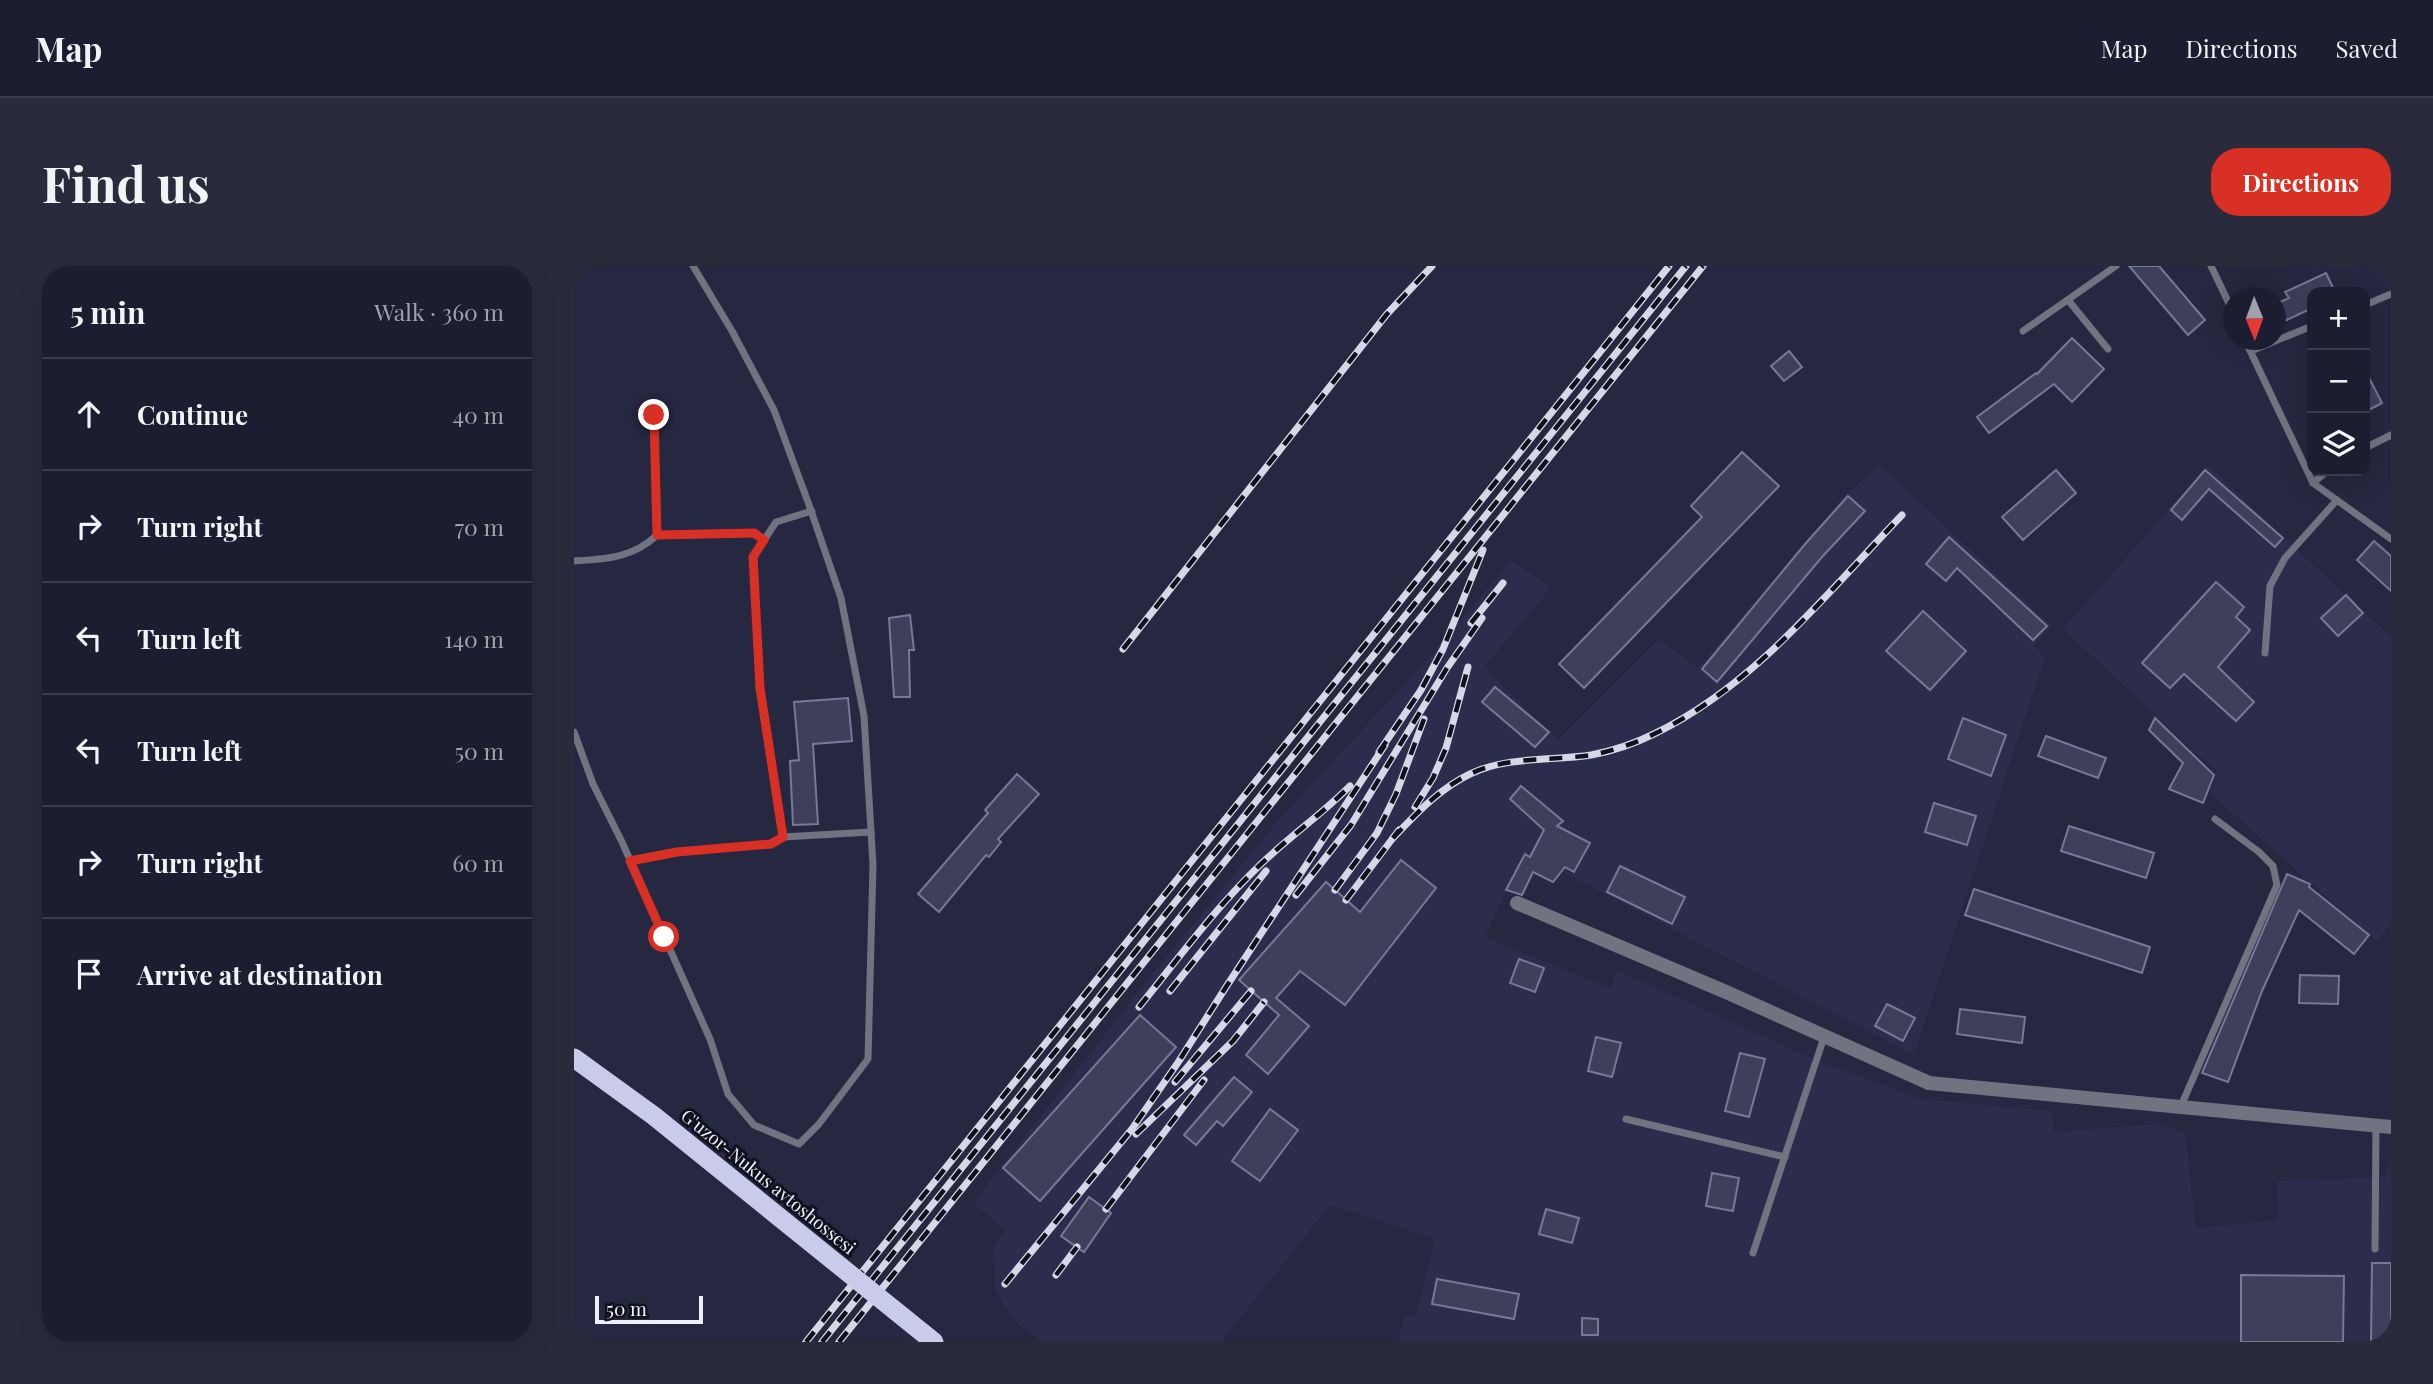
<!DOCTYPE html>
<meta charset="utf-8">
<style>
:root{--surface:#1c1d30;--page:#292a3c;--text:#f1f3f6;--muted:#a0a2ab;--line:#3a3b4c;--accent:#d93025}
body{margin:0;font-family:"Playfair Display",serif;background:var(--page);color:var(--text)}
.controls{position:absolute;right:21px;top:21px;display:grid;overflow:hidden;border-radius:14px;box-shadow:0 7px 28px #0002}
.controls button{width:63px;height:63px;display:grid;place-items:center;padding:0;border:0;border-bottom:2px solid var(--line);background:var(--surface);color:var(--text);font:35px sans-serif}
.compass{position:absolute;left:1649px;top:21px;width:63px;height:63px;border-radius:50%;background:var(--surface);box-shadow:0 7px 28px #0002;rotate:179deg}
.scale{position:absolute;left:21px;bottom:18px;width:108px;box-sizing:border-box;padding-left:7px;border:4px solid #eff0fe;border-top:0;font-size:19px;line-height:24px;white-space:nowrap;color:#eff0fe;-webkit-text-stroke:5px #10111d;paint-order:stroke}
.stop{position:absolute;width:21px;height:21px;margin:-16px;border:5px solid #d93025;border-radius:50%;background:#fff}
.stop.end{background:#d93025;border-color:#fff;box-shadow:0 2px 7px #0008}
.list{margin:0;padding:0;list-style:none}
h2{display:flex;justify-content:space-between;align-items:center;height:91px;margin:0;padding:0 28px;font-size:30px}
h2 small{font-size:23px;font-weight:400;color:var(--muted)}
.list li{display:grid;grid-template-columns:46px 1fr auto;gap:21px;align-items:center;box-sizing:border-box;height:112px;padding:0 28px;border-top:2px solid var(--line)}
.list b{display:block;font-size:26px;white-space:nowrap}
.list em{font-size:23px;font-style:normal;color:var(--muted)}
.icon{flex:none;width:38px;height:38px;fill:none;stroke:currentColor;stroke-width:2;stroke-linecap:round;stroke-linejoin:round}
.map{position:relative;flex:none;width:1817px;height:1076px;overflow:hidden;border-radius:28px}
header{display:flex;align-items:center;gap:42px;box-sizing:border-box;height:98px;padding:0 35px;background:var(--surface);border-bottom:2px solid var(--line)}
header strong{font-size:33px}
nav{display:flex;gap:38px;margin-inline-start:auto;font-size:24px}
.intro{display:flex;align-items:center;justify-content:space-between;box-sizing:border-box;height:168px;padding:0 42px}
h1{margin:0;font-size:49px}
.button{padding:18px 32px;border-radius:28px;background:var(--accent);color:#fff;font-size:24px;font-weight:700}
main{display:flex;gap:42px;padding:0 42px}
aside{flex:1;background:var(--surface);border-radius:28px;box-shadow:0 7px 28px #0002}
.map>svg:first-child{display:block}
.built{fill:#2c2d4d}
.building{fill:#3e405b;stroke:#767997;stroke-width:2}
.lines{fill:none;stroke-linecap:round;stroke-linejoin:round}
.service{stroke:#727381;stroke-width:7}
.minor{stroke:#727381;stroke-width:14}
.rail-casing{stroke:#d7d8e7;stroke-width:7}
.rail{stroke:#10111d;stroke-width:4.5;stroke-dasharray:13;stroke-linecap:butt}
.trunk-bridge{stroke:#c8ccea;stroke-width:19}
.route{stroke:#d93025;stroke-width:9}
.labels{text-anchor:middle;stroke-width:6;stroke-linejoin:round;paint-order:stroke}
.street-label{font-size:18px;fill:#eff0fe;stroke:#10111d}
</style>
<header>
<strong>Map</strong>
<nav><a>Map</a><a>Directions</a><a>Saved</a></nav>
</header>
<div class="intro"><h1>Find us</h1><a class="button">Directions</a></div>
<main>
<aside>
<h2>5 min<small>Walk · 360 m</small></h2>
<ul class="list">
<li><svg class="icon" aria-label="ahead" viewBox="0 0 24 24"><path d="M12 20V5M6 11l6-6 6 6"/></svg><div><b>Continue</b></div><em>40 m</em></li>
<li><svg class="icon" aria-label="right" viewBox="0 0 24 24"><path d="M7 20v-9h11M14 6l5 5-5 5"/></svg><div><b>Turn right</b></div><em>70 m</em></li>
<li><svg class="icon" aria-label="left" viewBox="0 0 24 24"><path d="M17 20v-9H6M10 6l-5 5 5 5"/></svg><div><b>Turn left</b></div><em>140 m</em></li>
<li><svg class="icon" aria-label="left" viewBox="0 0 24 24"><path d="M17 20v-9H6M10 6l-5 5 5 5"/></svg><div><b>Turn left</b></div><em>50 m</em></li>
<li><svg class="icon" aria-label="right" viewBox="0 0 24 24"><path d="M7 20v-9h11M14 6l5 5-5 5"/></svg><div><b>Turn right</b></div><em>60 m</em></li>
<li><svg class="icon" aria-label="arrive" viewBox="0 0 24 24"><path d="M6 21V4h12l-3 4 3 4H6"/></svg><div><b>Arrive at destination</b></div></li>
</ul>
</aside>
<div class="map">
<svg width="1817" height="1076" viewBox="0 0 1817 1076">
<rect width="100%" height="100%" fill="#262740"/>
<g class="built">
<polygon points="1306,199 1478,360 1459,379 1471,391 1340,789 950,586 911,671 1036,722 1043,704 1249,797 1348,833 1478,845 1480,866 1584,858 1611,867 1622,962 1704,954 1703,915 1812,911 1817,895 1817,1076 824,1076 831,1049 841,1052 861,973 756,939 647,1076 468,1076 439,1054 421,1023 420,981 431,964 399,937 571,717 702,557 850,397 937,294 977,322 910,401 984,474 1085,373 1124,402 1269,231"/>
<polygon points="1634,199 1788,345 1817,370 1817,658 1802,675 1636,527 1642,505 1489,363"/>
</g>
<g class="building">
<polygon points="1555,0 1585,0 1631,54 1614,69"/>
<polygon points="1752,7 1761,26 1738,26 1738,42 1702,59 1702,38 1715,32 1711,26"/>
<polygon points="1498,72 1530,103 1498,136 1480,118 1415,167 1403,151 1462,107 1463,108"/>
<polygon points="1215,85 1228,101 1210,115 1197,100"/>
<polygon points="1791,104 1808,137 1791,146"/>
<polygon points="1168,186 1205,220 1010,422 985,398 1128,251 1117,240"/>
<polygon points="1482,204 1502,227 1449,274 1428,251"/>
<polygon points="1631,204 1709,272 1701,281 1635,223 1608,254 1597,244"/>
<polygon points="1274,230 1291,245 1248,291 1143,416 1128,403 1232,277"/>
<polygon points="1375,271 1473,360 1459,374 1383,302 1372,315 1352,298"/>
<polygon points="1800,275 1817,290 1817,325 1783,294"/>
<polygon points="1642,316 1670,341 1662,351 1676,364 1644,401 1680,436 1662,455 1610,408 1596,422 1568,397"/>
<polygon points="1772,329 1789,347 1764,370 1747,352"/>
<polygon points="1349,345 1392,385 1356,424 1312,385"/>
<polygon points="336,349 340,384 335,384 336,431 320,431 315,352"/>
<polygon points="921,421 975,466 961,481 908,436"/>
<polygon points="274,432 278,475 239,478 244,558 219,559 216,495 225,494 220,436"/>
<polygon points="1389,452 1432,469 1417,510 1374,493"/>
<polygon points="1581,452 1640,509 1629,537 1595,523 1609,497 1575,464"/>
<polygon points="1472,470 1532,492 1524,512 1464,490"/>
<polygon points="443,508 465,528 424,573 427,576 415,591 412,589 365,646 344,628 414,547 411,544"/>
<polygon points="947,520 989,555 983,560 1016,577 1000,606 991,601 979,616 959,606 948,629 932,624 951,588 956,591 970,564 936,533"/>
<polygon points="1360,537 1402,550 1393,579 1351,566"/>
<polygon points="1495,560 1580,587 1572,612 1487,585"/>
<polygon points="827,594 862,622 771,739 726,705 702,732 735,760 694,808 672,789 705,749 665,714 752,616 786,646"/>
<polygon points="1046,600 1111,631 1098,658 1033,626"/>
<polygon points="1713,608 1736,618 1735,621 1795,669 1780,688 1725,644 1688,725 1654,816 1628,807"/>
<polygon points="1400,623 1576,681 1568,707 1391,649"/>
<polygon points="945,693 970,702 961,726 936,717"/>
<polygon points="1726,709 1765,710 1764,738 1725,737"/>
<polygon points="1313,738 1341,752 1329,775 1301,760"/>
<polygon points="1386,743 1451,751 1448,777 1383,768"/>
<polygon points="566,749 602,781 466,935 429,902"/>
<polygon points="1022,771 1047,777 1038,811 1014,805"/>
<polygon points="1166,787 1191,793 1175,851 1151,845"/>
<polygon points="660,811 678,826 649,860 643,855 622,879 610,869"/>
<polygon points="696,843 724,864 686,915 658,895"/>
<polygon points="1138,907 1165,912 1159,945 1132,940"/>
<polygon points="515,931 537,947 510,986 487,970"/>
<polygon points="972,943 1005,952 998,977 965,968"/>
<polygon points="1798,997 1817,997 1817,1076 1797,1076"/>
<polygon points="1667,1009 1770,1010 1769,1076 1667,1076"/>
<polygon points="863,1013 945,1028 940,1053 858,1038"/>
<polygon points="1008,1052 1024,1053 1024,1069 1008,1069"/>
</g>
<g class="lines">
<g class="service">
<polyline points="1637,0 1660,48"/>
<polyline points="1494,34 1534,83"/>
<polyline points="1791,39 1817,28"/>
<polyline points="1449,65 1542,0"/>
<polyline points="1671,74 1739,217 1817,273"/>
<polyline points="1677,85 1738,60"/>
<polyline points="80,149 83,269"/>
<polyline points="1791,182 1817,169"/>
<polyline points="1739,217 1753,205"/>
<path d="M0 295C32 293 59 292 83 269L180 267 190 274"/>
<polyline points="1691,387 1696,320 1711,292 1763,234"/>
<polyline points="0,466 19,518 48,576 136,773 154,828 180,859 225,878 245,858 294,793 299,599 290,450 267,332 234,236 200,144 158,65 119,0"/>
<polyline points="209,571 186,422 179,291 202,256 238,245"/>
<polyline points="56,595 103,586 197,578 209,571 297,566"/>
<polyline points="1607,840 1703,619 1699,600 1685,586 1641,553"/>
<polyline points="1052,853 1211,891"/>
<polyline points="1801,983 1802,859"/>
<polyline points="1179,987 1250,771"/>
</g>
<polyline class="minor" points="943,637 1152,726 1355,817 1817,861"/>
<g class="rail-casing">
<g id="rail">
<polyline points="897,357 929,317"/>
<polyline points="549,383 813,48 858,0"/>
<polyline points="805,486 847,424 869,383 909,284"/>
<polyline points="841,541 859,512 872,482 894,401"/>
<path d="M819 572C843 547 865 523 896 508 933 490 978 495 1017 489 1039 485 1062 477 1082 467 1181 419 1253 327 1328 249"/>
<polyline points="761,624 803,567 822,528 850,453"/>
<polyline points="722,629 777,559 873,402 908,352"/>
<polyline points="772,634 825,564"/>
<polyline points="596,725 692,605"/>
<path d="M565 741C604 693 642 641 687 598 715 571 748 548 776 520"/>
<polyline points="601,816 677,725"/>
<polyline points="562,868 659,775 690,736"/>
<polyline points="532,943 630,814"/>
<polyline points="482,1009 503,981"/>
<polyline points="431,1018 558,863 605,795 652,721 811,479"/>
<polyline points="232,1076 1095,0"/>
<polyline points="248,1076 1112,0"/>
<polyline points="265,1076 1129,0"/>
</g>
</g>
<use href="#rail" class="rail"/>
<polyline class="trunk-bridge" points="0,792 80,850 360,1076"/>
</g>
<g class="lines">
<polyline class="route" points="80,149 83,269 180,267 190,274 179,291 186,422 209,571 197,578 103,586 56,595 90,671"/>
</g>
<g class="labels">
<g class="street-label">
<text transform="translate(194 916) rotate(39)" y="6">G'uzor-Nukus avtoshossesi</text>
</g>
</g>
</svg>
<div class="controls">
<button>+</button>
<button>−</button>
<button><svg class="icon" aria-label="layers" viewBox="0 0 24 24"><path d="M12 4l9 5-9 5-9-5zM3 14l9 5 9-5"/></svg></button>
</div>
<svg class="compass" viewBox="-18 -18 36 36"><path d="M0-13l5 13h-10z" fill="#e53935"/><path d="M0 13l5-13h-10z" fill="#a0a2ab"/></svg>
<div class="scale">50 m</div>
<div class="stop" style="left:90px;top:671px"></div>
<div class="stop end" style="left:80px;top:149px"></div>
</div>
</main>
